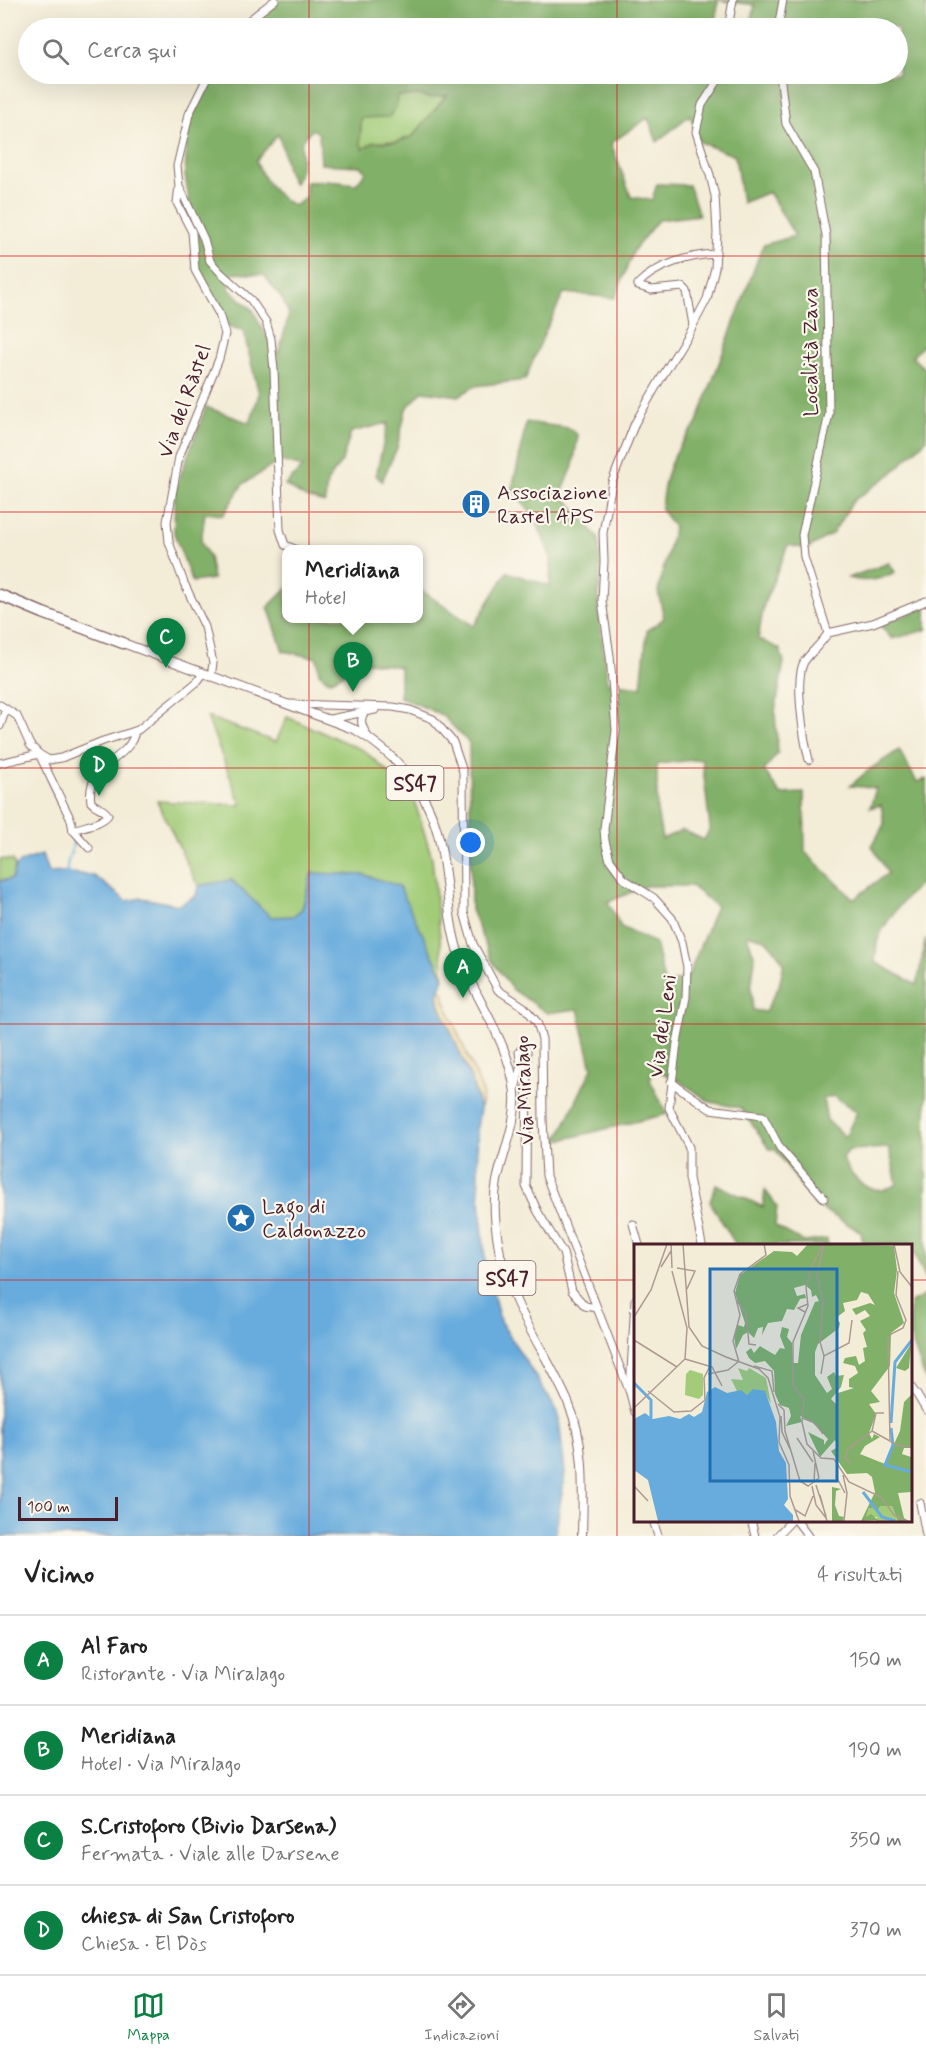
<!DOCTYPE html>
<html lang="it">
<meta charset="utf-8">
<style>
:root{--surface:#fff;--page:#f2f2f2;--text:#222;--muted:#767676;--line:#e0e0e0;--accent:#0b8043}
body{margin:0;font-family:Mynerve,sans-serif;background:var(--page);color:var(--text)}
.scale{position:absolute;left:18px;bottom:15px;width:100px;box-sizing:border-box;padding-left:6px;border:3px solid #4a1f2b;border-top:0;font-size:16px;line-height:21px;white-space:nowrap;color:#4a1f2b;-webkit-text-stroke:4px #fbf7ec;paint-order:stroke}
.you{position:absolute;left:471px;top:843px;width:21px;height:21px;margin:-15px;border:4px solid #fff;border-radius:50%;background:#1a73e8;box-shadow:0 0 0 9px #1a73e833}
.badge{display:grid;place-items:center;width:39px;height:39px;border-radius:50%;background:var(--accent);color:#fff;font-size:20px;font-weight:700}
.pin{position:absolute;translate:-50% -50px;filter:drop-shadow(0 2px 3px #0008)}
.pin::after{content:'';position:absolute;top:32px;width:21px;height:18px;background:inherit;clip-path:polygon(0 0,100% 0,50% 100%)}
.popup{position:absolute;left:282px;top:545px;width:141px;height:78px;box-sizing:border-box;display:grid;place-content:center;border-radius:12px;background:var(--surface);filter:drop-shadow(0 2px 4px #0005);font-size:20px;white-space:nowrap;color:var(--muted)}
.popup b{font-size:22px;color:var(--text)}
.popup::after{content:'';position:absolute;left:50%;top:100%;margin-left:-12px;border:12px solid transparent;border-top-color:var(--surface)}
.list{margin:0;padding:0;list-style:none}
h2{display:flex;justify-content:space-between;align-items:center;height:78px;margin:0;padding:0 24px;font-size:26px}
h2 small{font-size:20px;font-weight:400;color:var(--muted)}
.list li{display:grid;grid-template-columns:39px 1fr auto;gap:18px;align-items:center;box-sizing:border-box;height:90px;padding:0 24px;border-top:2px solid var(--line)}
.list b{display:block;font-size:22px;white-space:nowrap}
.list p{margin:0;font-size:20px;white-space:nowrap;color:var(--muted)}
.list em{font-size:20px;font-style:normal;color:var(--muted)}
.icon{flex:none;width:33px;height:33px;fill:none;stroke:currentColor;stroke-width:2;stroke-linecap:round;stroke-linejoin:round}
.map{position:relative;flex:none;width:926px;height:1536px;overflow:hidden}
.search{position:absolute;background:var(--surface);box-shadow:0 6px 24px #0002;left:18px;right:18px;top:18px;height:66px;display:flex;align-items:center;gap:15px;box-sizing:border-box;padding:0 21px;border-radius:33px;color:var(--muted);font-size:22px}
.sheet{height:438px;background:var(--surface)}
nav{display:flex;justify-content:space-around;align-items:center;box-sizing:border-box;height:84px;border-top:2px solid var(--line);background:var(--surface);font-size:16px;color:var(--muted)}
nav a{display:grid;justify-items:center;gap:3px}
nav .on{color:var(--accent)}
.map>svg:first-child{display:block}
.green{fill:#a2cc78;stroke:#767652;stroke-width:1.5}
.forest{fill:#81b068;stroke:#66684a;stroke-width:1.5;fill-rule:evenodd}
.sand{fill:#eeda9e;stroke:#9c7c64;stroke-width:1.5}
.water{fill:#67acdd;stroke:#586684;stroke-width:1.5}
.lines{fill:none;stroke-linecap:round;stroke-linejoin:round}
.stream{stroke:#67acdd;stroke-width:2}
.minor-casing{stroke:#856767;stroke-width:9}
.major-casing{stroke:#856767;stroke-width:10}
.highway-casing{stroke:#856767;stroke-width:13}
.minor{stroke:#fff;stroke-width:7}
.major{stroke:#fff;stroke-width:8}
.highway{stroke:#fff;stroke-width:10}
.grid{fill:none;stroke:#d62828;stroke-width:1.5;stroke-opacity:0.55}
.labels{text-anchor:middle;stroke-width:4.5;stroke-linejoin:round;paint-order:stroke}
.shield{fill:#fbf7ec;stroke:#7f6065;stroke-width:1.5}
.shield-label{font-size:20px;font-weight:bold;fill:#4a1f2b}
.street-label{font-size:21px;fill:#4a1f2b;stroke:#fbf7ec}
.poi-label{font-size:21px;fill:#4a1f2b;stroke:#fbf7ec;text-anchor:start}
.inset-river{fill:none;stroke:#67acdd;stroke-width:3}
.inset-road{fill:none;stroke:#af9a92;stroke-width:1.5}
.view{fill:#1f6fb2;fill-opacity:0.15;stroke:#1f6fb2;stroke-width:3}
.inset-edge{fill:none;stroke:#4a1f2b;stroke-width:3}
</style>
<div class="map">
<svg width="926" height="1536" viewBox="0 0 926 1536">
<rect width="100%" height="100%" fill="#fbf7ec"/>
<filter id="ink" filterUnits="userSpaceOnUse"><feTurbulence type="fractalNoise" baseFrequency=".0167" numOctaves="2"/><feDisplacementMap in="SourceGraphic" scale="12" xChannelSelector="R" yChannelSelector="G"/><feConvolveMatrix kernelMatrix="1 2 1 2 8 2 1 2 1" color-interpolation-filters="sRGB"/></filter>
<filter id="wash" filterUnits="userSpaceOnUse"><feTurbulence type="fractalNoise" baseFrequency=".008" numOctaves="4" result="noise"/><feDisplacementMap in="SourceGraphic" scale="24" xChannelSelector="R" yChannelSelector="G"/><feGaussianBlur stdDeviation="1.35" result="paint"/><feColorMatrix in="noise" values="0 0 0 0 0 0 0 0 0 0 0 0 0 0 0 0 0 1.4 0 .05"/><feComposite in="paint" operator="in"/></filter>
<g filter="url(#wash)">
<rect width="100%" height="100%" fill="#f3ecd7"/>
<g class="green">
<polygon points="419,95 429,98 448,95 413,136 396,142 387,141 363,149 360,143 361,118 396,96"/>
<polygon points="207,717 276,742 287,717 363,750 412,793 432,858 444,978 398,886 312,873 302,909 293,916 271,918 232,880 198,886 157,801 241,805"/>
<polygon points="0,859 13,860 15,867 12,879 0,881"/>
</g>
<g class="forest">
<path d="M280 0H926V342L912 357 926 370V440L891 474 853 501 833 533 807 549 788 545 764 604 758 639 780 649 784 662 775 712 778 753 764 770 780 794 804 793 805 852 854 899 888 873 872 846 884 824 881 805 870 808 876 788 850 786 870 769 899 750 917 782 926 779V879C910 891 882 924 877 943 876 949 876 956 875 962L917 985 926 938V1279L910 1244 863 1245 861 1232 815 1205 775 1149H769L741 1108 710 1102 681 1082 655 1069 650 1080 667 1114 557 1141 592 1068 578 1009 547 1013 512 989 492 961 471 910 469 743 442 715 400 697V667L368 662 329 681 319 673 317 658 283 651 268 607 287 588V618H419V589L474 626 507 572 550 586 551 558 535 518 512 488 518 464 526 422 568 428 578 435 573 466 562 493 599 539 600 572 598 607 608 683 641 687 647 631 664 618 658 591 674 527 661 509C664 473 672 452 696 425L763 245 795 236 769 192 742 203 735 156 699 142 690 115 657 142 648 118 611 143 631 197 652 200 657 184 689 185 699 215 658 220 634 250 615 298 564 293 545 332 525 380 475 386 459 396 423 391 406 409 397 448 382 481 376 475 388 423 351 432 342 461 327 482 325 503 306 498 285 485 303 467 280 461 243 484 223 515 205 513 201 542 209 557 213 579 192 582 174 533 175 490 206 407 250 423 259 394 243 330 229 327 195 266V238L185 175 188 123 210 74H898V28H750L755 5 718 0 716 28H243ZM419 95 429 98 447 95 413 136 396 142H374L363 149 360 142 361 118 389 117 396 107 397 96ZM313 129 319 134 321 164 361 166 366 172 356 184 329 181 306 182V197L294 206C275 195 264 182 256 161L278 134C286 152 283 168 294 184 296 180 299 175 300 171 306 150 292 147 313 129ZM233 273 264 275 282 299 289 314 279 353 265 334 253 310 229 289ZM702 759 710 828 704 840 683 830 662 839 657 810V764ZM646 886H691L716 906 688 977 665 985 655 943 621 927 608 902ZM747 935C769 937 772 946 784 963L779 986 765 1012 753 1010 751 989 755 958ZM833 1096 857 1112 845 1137 827 1120 823 1099ZM889 1148 897 1184C893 1186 887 1190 883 1190 863 1192 849 1173 842 1158L849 1150Z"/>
<path d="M889 563 895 572C879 580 866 583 848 578Z"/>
<polygon points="926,607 926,630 892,639 880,625"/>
<polygon points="716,1184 763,1207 765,1190 777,1206 775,1226 804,1242 827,1239 828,1245 736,1245 710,1202"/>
<polygon points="926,1295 926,1381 910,1336 910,1303"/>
</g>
<polygon class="sand" points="439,988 444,994 444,1000 483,1093 480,1109 471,1079 440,1006 438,995"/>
<polygon class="water" points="42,855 48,873 66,872 94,876 127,901 142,898 179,905 196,896 198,886 231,880 271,917 293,916 302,909 312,873 365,875 399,886 444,978 438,995 440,1006 471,1079 480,1109 477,1127 478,1175 485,1261 500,1321 558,1412 565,1473 555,1536 0,1536 0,881 12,879 15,867 21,862"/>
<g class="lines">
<g class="stream">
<polyline points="48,779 69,826"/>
<path d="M67 872C66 851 78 852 71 831"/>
</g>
</g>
</g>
<g filter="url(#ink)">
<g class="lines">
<g class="minor-casing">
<g id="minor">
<polyline points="239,28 275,0"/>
<polyline points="728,28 733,0"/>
<polyline points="778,28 783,0"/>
<polyline points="209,74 189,114 186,128 177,166 179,186 177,203 192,232 195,270 219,314 225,334 219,359 179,457 167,522 169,542 184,583 205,627 213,663 211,677"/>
<polyline points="780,74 786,124 814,172 826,235 829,414 802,535 804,557 828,633 873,623 926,601"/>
<polyline points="180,188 204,239 210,261 220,272 251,300 266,322 271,339 274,370 280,530 285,545 297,550"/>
<path d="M693 325 687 291 683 287 651 290 638 286V284C656 265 690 255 716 254"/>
<polyline points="289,704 393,707 410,710 433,719 453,742 463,772 464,912 473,944 498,990 524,1007 537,1022 542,1039 543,1120 546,1176 630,1393 635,1412"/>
<polyline points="0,705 17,716 30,745 39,754 49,760 61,758 103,741 138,730 197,682 203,674"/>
<path d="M365 711C358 721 363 728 368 737"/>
<polyline points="330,719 375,710"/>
<polyline points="0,726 6,709"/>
<polyline points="39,754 71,820 73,830"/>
<path d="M809 760C804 740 794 680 804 662 809 654 822 643 828 633"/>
<polyline points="0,763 39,754"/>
<path d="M73 830C84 826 101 824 108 815 104 808 96 808 91 802 85 762 130 762 135 731"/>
<polyline points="73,830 89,848"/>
<polyline points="671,1082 710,1109 763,1116 780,1148 824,1198"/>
<polyline points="515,1089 521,1066 519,1052 522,1048 527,1049 526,1186 538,1212 563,1253 572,1291 585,1306 597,1308"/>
<polyline points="633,1224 639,1245"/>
<polyline points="702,1245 689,1178 689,1147 669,1108 677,1043 686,997 687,967 682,942 672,918 654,898 624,879 610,860 605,841 604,829 616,730 610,656 602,601 604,561 603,533 612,482 635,423 660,380 690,331 707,299 715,268 717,233 715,196 710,175 696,132 702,105 722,74"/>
<polyline points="910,1386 917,1395 926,1410"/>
<polyline points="630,1390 635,1300"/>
<polyline points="920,1503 926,1535"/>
<polyline points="653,1520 658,1536"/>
<polyline points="751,1520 755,1536"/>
<polyline points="796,1520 808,1536"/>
<polyline points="777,1536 792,1520"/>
</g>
</g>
<g class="major-casing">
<path id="major" d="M123 643 356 730C399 756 430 794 440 843 448 880 447 919 459 955 476 1001 510 1043 515 1093 517 1124 503 1152 497 1181 492 1205 496 1231 500 1254 512 1308 546 1352 568 1402 586 1444 583 1491 582 1536"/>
</g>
<g class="highway-casing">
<polyline id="highway" points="0,595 43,613 123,643"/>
</g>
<use href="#minor" class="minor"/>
<use href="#major" class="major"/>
<use href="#highway" class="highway"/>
</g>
</g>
<path class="grid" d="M309 0V28M617 0V28M309 74V1536M617 74V1536M0 256H926M0 512H926M0 768H926M0 1024H926M0 1280H635M910 1280H926"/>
<defs>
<g id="building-disc" transform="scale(1.5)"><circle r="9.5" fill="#1f6fb2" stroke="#fbf7ec"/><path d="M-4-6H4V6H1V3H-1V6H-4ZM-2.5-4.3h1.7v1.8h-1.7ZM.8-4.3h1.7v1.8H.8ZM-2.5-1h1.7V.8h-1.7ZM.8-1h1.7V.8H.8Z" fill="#fff"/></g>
<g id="sight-disc" transform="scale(1.5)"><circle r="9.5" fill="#1f6fb2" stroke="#fbf7ec"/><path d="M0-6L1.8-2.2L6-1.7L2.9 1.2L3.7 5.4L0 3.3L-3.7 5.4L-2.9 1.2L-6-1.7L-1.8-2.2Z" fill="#fff"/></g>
</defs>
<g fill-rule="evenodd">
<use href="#building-disc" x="476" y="504"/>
<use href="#sight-disc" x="241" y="1218"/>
</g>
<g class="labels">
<g class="shield">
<rect x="386.5" y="766" width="57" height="34" rx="4.5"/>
<rect x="478.5" y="1261" width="57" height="34" rx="4.5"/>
</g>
<g class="shield-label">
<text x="415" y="790">SS47</text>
<text x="507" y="1285">SS47</text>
</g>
<g class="street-label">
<text transform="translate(810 352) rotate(-90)" y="7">Località Zava</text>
<text transform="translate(184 401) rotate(-70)" y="7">Via del Ràstel</text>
<text transform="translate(662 1026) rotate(-82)" y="7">Via dei Leni</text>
<text transform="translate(524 1090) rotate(-93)" y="7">Via Miralago</text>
</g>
<g class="poi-label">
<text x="497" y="499">Associazione<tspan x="497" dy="24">Rastel APS</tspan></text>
<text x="262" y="1213">Lago di<tspan x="262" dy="24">Caldonazzo</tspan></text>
</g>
</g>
<g transform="translate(634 1244)">
<rect width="278" height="278" fill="#f3ecd7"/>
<path d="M104 124 113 127 115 124 132 134 137 160 130 147 113 151 103 147 97 135 109 136ZM56 126 69 130V151L65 155 51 151 52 130ZM236 259 258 262 264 277H231H242L243 273H232L235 264 239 265Z" fill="#a2cc78"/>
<path d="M174 0 260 2 263 26 260 49 270 79 257 89 256 122 237 147 246 158 235 160 242 170 235 189 238 195 240 190 246 193 231 202 226 210 251 220 266 187 270 158 277 151V204H270L268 210 277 213V248L264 249 270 274 275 277H264L258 262H246L243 267 237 259 239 265 235 264 232 273 237 270 244 276 227 277 241 248 238 233 233 229 213 230 197 207 204 203 201 196 186 213 174 188 190 196V201L194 195 178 178 166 172 168 178 152 182 157 172 155 164 146 161 141 150 140 127 131 117 121 119 115 114 112 108 117 104 120 109 126 102 141 111 146 104 151 105 146 92 148 83 155 85 153 93 158 99 159 119H164L167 91 181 58 185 57 182 51 178 53 177 46 171 41 160 44 163 52 171 50 172 54 166 55 160 66 153 65 148 77 134 79 128 91 129 83 124 84 120 94 114 88 109 91 102 105 100 92 104 81 110 83 111 79 101 49 106 31 140 7 158 8 163 12ZM227 48 234 50 241 61 236 59 218 65 222 71 231 66 236 72 226 77 232 86 229 89 233 103 229 104 231 117 225 121 222 112 211 114 209 119 221 122 224 129 215 135V143L220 144 204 149 202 160 197 155 207 143 210 131 202 132 200 128 193 133 198 145 193 149 181 131V108L184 100 205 84 206 79 202 74 211 67 209 59 223 56ZM277 100 275 124 271 127 262 124ZM198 243 207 245 202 247 201 261 205 272 210 273 209 277H198Z" fill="#81b068" fill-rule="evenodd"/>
<path d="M81 143 93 149 107 146 113 151 119 145 131 147 142 178 145 207 152 219 154 255 150 261 159 271V277H24L14 236 0 226V175L11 169 19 175 35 172 46 175 55 170 60 173 68 168 73 148Z" fill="#67acdd"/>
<path class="inset-river" d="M0 139 17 156V174M257 179 261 118 278 96M257 184 259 201 251 221 278 228M229 248 248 273 261 277"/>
<path class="inset-road" d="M37 0 38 24M49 0 55 83 68 102 92 113M189 0 177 24 172 43 174 62 159 98V141L170 155 168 178 173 200 187 214 200 215 215 238 247 253 260 271 272 277M190 0 183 30 189 57 186 98 190 112 215 99 218 76M260 0 266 28 278 43M27 23 37 7M43 24 61 27 53 45M103 57 112 69 115 100 122 101M171 68 164 64 174 60M0 73 17 46 33 0M0 96 43 123M92 113 125 125 134 134 146 173 145 198 155 221 156 252 165 277M51 115 78 123 88 142M105 118 99 97 106 71 100 47 106 30 132 11 130 0M120 122 138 127 140 148M74 130 94 126 104 118M187 130 190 112M14 147 40 168 57 167 71 156 70 134 76 122M144 160 150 166 151 187 166 237 174 242 185 234M0 164 51 115 53 84 38 27M147 172 148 188 156 205M168 174 181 179 189 190M238 187 263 201 278 203M163 194 179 218M256 196 254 97 257 90 269 84 272 76 262 51 264 27M179 207 185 234M216 220 211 213 214 205 238 187 242 169H250M209 231 213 249 210 277M202 232 211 249M180 239 181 219M182 241 192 272M0 242 14 257M178 242 182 261 192 274M186 251 193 277M160 265 171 272 179 252"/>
<path class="view" d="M76 25H203V237H76Z"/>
<rect width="278" height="278" class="inset-edge"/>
</g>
</svg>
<div class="scale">100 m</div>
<div class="you"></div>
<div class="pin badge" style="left:463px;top:998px">A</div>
<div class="pin badge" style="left:353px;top:692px">B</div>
<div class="popup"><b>Meridiana</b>Hotel</div>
<div class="pin badge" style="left:166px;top:668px">C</div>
<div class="pin badge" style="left:99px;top:796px">D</div>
<div class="search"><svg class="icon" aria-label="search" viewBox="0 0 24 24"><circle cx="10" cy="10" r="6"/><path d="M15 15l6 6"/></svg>Cerca qui</div>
</div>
<section class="sheet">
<h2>Vicino<small>4 risultati</small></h2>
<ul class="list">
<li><span class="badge">A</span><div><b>Al Faro</b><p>Ristorante · Via Miralago</p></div><em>150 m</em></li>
<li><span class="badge">B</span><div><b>Meridiana</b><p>Hotel · Via Miralago</p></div><em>190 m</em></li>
<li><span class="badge">C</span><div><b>S.Cristoforo (Bivio Darsena)</b><p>Fermata · Viale alle Darsene</p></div><em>350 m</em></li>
<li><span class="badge">D</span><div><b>chiesa di San Cristoforo</b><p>Chiesa · El Dòs</p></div><em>370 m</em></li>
</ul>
</section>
<nav>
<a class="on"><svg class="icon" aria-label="map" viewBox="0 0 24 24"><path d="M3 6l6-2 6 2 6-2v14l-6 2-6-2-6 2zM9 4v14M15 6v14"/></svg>Mappa</a>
<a><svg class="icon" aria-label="directions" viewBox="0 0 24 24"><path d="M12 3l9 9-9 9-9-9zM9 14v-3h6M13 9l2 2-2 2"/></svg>Indicazioni</a>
<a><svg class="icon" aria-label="saved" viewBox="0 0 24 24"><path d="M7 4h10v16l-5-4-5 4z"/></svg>Salvati</a>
</nav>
